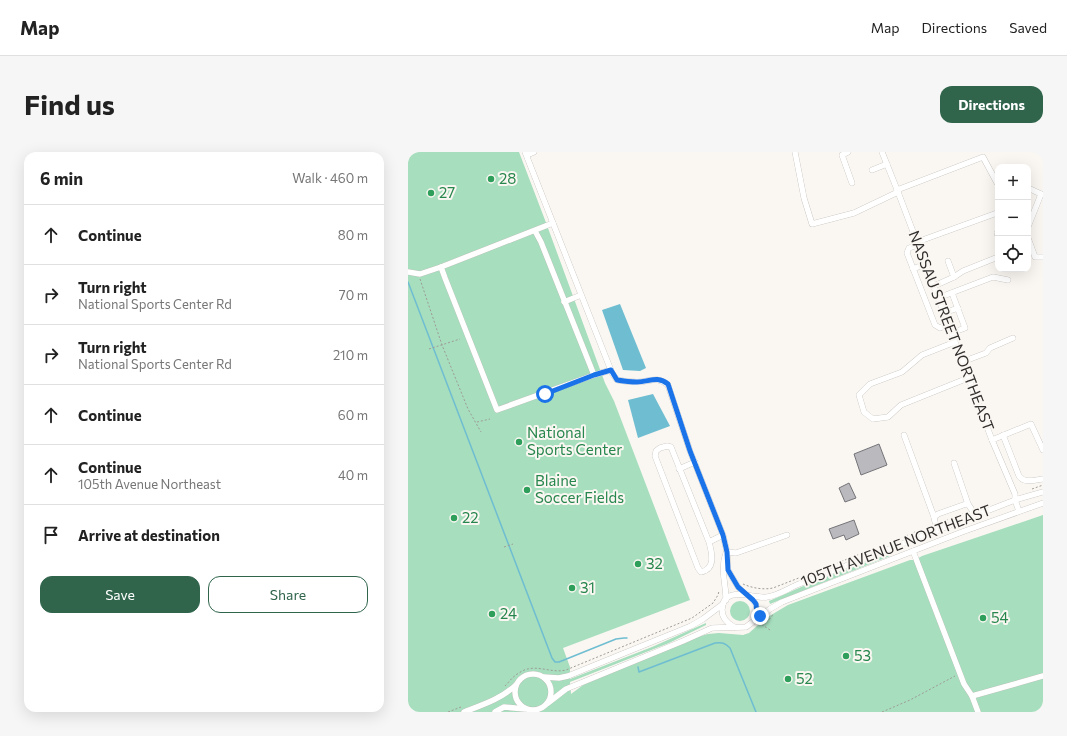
<!DOCTYPE html>
<meta charset="utf-8">
<style>
:root{--surface:#fff;--page:#f6f6f6;--text:#222;--muted:#767676;--line:#e0e0e0;--accent:#30654c}
body{margin:0;font-family:Commissioner,sans-serif;background:var(--page);color:var(--text)}
.controls{position:absolute;right:12px;top:12px;display:grid;overflow:hidden;border-radius:8px;box-shadow:0 4px 16px #0002}
.controls button{width:36px;height:36px;display:grid;place-items:center;padding:0;border:0;border-bottom:1px solid var(--line);background:var(--surface);color:var(--text);font:20px sans-serif}
.stop{position:absolute;width:12px;height:12px;margin:-9px;border:3px solid #1a73e8;border-radius:50%;background:#fff}
.stop.end{background:#1a73e8;border-color:#fff;box-shadow:0 1px 4px #0008}
.list{margin:0;padding:0;list-style:none}
h2{display:flex;justify-content:space-between;align-items:center;height:52px;margin:0;padding:0 16px;font-size:17px}
h2 small{font-size:13px;font-weight:400;color:var(--muted)}
.list li{display:grid;grid-template-columns:26px 1fr auto;gap:12px;align-items:center;box-sizing:border-box;height:60px;padding:0 16px;border-top:1px solid var(--line)}
.list b{display:block;font-size:15px;white-space:nowrap}
.list p{margin:0;font-size:13px;white-space:nowrap;color:var(--muted)}
.list em{font-size:13px;font-style:normal;color:var(--muted)}
.actions{display:flex;gap:8px;padding:12px 16px}
.actions a{flex:1;padding:9px 0;border:1px solid var(--accent);border-radius:12px;text-align:center;font-size:14px;color:var(--accent)}
.actions .main{background:var(--accent);color:#fff}
.icon{flex:none;width:22px;height:22px;fill:none;stroke:currentColor;stroke-width:2;stroke-linecap:round;stroke-linejoin:round}
.map{position:relative;flex:none;width:635px;height:560px;overflow:hidden;border-radius:12px}
header{display:flex;align-items:center;gap:24px;box-sizing:border-box;height:56px;padding:0 20px;background:var(--surface);border-bottom:1px solid var(--line)}
header strong{font-size:19px}
nav{display:flex;gap:22px;margin-inline-start:auto;font-size:14px}
.intro{display:flex;align-items:center;justify-content:space-between;box-sizing:border-box;height:96px;padding:0 24px}
h1{margin:0;font-size:28px}
.button{padding:10px 18px;border-radius:12px;background:var(--accent);color:#fff;font-size:14px;font-weight:700}
main{display:flex;gap:24px;padding:0 24px}
aside{flex:1;background:var(--surface);border-radius:12px;box-shadow:0 4px 16px #0002}
.map>svg:first-child{display:block}
.green{fill:#a6debe}
.water{fill:#6fbdd1}
.lines{fill:none;stroke-linecap:round;stroke-linejoin:round}
.stream{stroke:#6fbdd1;stroke-width:1.5}
.building{fill:#b9b9be;stroke:#747479}
.minor-casing{stroke:#bab6b2;stroke-width:6}
.path{stroke:#9e9c98;stroke-width:1;stroke-dasharray:2 2;stroke-linecap:butt}
.minor{stroke:#fff;stroke-width:5.5}
.route{stroke:#1a73e8;stroke-width:5}
.leisure-dot{fill:#2e9e5b;stroke:#faf7f2;stroke-width:1.5}
.labels{text-anchor:middle;stroke-width:4;stroke-linejoin:round;paint-order:stroke}
.leisure-label{font-size:15px;fill:#27864d;stroke:#faf7f2;text-anchor:start}
.street-label{font-size:15px;fill:#32302f;stroke:#faf7f2}
</style>
<header>
<strong>Map</strong>
<nav><a>Map</a><a>Directions</a><a>Saved</a></nav>
</header>
<div class="intro"><h1>Find us</h1><a class="button">Directions</a></div>
<main>
<aside>
<h2>6 min<small>Walk · 460 m</small></h2>
<ul class="list">
<li><svg class="icon" aria-label="ahead" viewBox="0 0 24 24"><path d="M12 20V5M6 11l6-6 6 6"/></svg><div><b>Continue</b></div><em>80 m</em></li>
<li><svg class="icon" aria-label="right" viewBox="0 0 24 24"><path d="M7 20v-9h11M14 6l5 5-5 5"/></svg><div><b>Turn right</b><p>National Sports Center Rd</p></div><em>70 m</em></li>
<li><svg class="icon" aria-label="right" viewBox="0 0 24 24"><path d="M7 20v-9h11M14 6l5 5-5 5"/></svg><div><b>Turn right</b><p>National Sports Center Rd</p></div><em>210 m</em></li>
<li><svg class="icon" aria-label="ahead" viewBox="0 0 24 24"><path d="M12 20V5M6 11l6-6 6 6"/></svg><div><b>Continue</b></div><em>60 m</em></li>
<li><svg class="icon" aria-label="ahead" viewBox="0 0 24 24"><path d="M12 20V5M6 11l6-6 6 6"/></svg><div><b>Continue</b><p>105th Avenue Northeast</p></div><em>40 m</em></li>
<li><svg class="icon" aria-label="arrive" viewBox="0 0 24 24"><path d="M6 21V4h12l-3 4 3 4H6"/></svg><div><b>Arrive at destination</b></div></li>
</ul>
<div class="actions"><a class="main">Save</a><a>Share</a></div>
</aside>
<div class="map">
<svg width="635" height="560" viewBox="0 0 635 560">
<rect width="100%" height="100%" fill="#faf7f2"/>
<g class="green">
<polygon points="0,0 111,0 137,68 197,231 206,249 282,448 155,496 162,515 162,527 244,495 298,471 298,473 261,491 162,530 163,542 186,525 275,489 300,482 311,481 335,483 341,481 358,466 380,453 502,408 507,408 514,404 635,363 635,560 0,560"/>
<polygon points="481,402 482,404 362,452 361,449 407,429"/>
<circle cx="332" cy="459" r="10"/>
</g>
<g class="water">
<polygon points="212,152 238,216 232,219 215,218 194,158"/>
<polygon points="245,242 262,274 230,286 220,248"/>
</g>
<g class="lines">
<g class="stream">
<polyline points="0,130 144,506 147,510 151,510 208,487 216,486 219,486"/>
<path d="M230 515 231 520 307 491C314 490 317 491 322 496L348 560"/>
</g>
</g>
<g class="building">
<polygon points="471,292 479,313 453,323 446,302"/>
<polygon points="441,331 448,346 437,350 431,336"/>
<polygon points="446,368 451,382 438,388 436,383 425,387 421,377"/>
</g>
<g class="lines">
<g class="minor-casing">
<g id="minor">
<path d="M117 0 204 221 209 228C215 229 222 230 229 230 241 230 249 223 260 233L282 299 315 383 319 400 320 418 330 435 337 442"/>
<polyline points="387,0 396,46 404,72 446,61 490,40"/>
<polyline points="440,0 434,3 444,31"/>
<polyline points="474,0 490,40 584,288 607,342 607,348 611,359"/>
<polyline points="119,3 126,0"/>
<polyline points="464,18 479,12"/>
<polyline points="620,36 633,42"/>
<polyline points="489,38 575,5 589,31 590,31"/>
<polyline points="145,71 33,115 37,126 89,258 186,223 203,218"/>
<polyline points="620,75 633,42"/>
<polyline points="127,79 133,90 186,223"/>
<polyline points="620,79 620,86 627,105 635,105"/>
<polyline points="589,81 590,84"/>
<polyline points="509,90 589,61"/>
<polyline points="510,93 501,96 499,101 527,173 532,176 540,173"/>
<polyline points="540,109 546,125"/>
<polyline points="505,117 517,112"/>
<polyline points="0,120 12,122 33,115"/>
<polyline points="526,134 546,125 555,119 590,105"/>
<polyline points="530,146 585,125 600,128"/>
<polyline points="156,150 173,143"/>
<polyline points="536,161 550,156"/>
<polyline points="543,181 557,176 544,141"/>
<polyline points="547,190 514,203 494,220 462,232 451,243 456,260 465,267 480,265 493,253 560,226"/>
<polyline points="554,210 578,201 582,196 605,186"/>
<polyline points="496,283 526,365"/>
<path d="M595 283 611 324C617 332 626 328 635 327"/>
<polyline points="584,288 623,272 635,298"/>
<polyline points="546,311 560,352"/>
<polyline points="271,317 287,310"/>
<polyline points="529,379 526,365 530,362 558,352 560,352 564,358 566,364"/>
<path d="M301 390 263 295 259 294 252 296 248 299 247 304 290 416 293 420C308 417 304 401 301 390L315 383"/>
<polyline points="505,399 556,532 564,544 635,524"/>
<polyline points="319,400 328,401 379,383"/>
<path d="M341 444C349 451 351 458 347 467"/>
<path d="M318 448C318 432 312 417 318 401"/>
<path d="M326 475C319 471 314 466 314 458 315 432 345 447 359 445 369 444 381 436 391 432L607 348 635 340"/>
<circle cx="125" cy="540" r="18"/>
<polyline points="136,525 151,526 160,524 283,474 295,467 315,452"/>
<polyline points="564,544 570,560"/>
<polyline points="140,551 158,537 275,489 304,476 338,475 362,457 374,450 554,380 635,351"/>
<path d="M56 560C74 553 93 547 108 533"/>
<polyline points="87,560 96,555 117,557"/>
</g>
</g>
<g class="path">
<polyline points="12,127 34,193 60,257 73,280"/>
<polyline points="21,197 52,187"/>
<polyline points="69,270 82,267"/>
<polyline points="624,337 635,333"/>
<polyline points="569,356 579,352"/>
<polyline points="534,370 559,360"/>
<polyline points="498,384 507,380"/>
<polyline points="96,395 105,392"/>
<path d="M335 432C344 436 355 438 365 436L460 399"/>
<polyline points="362,478 353,472 363,466 365,462"/>
<path d="M97 534C101 530 105 524 111 521 126 510 142 522 158 518L284 466 305 451 310 443 311 439"/>
<polyline points="40,560 53,555"/>
<polyline points="474,560 502,548 547,524"/>
</g>
<use href="#minor" class="minor"/>
</g>
<g class="lines">
<path class="route" d="M137 242 186 223 203 218 209 228C215 229 222 230 229 230 241 230 249 223 260 232L282 299 315 383 319 400 320 418 330 435 345 448 348 452 349 462 347 467 352 464"/>
</g>
<g class="leisure-dot">
<circle cx="83" cy="27" r="4"/>
<circle cx="23" cy="41" r="4"/>
<circle cx="111" cy="290" r="4"/>
<circle cx="119" cy="338" r="4"/>
<circle cx="46" cy="366" r="4"/>
<circle cx="230" cy="412" r="4"/>
<circle cx="164" cy="436" r="4"/>
<circle cx="84" cy="462" r="4"/>
<circle cx="575" cy="466" r="4"/>
<circle cx="438" cy="504" r="4"/>
<circle cx="380" cy="527" r="4"/>
</g>
<g class="labels">
<g class="leisure-label">
<text x="91" y="32">28</text>
<text x="31" y="46">27</text>
<text x="119" y="286">National<tspan x="119" dy="17">Sports Center</tspan></text>
<text x="127" y="334">Blaine<tspan x="127" dy="17">Soccer Fields</tspan></text>
<text x="54" y="371">22</text>
<text x="238" y="417">32</text>
<text x="172" y="441">31</text>
<text x="92" y="467">24</text>
<text x="583" y="471">54</text>
<text x="446" y="509">53</text>
<text x="388" y="532">52</text>
</g>
<g class="street-label">
<text transform="translate(543 179) rotate(69)" y="5">NASSAU STREET NORTHEAST</text>
<text transform="translate(488 394) rotate(-21)" y="5">105TH AVENUE NORTHEAST</text>
</g>
</g>
</svg>
<div class="controls">
<button>+</button>
<button>−</button>
<button><svg class="icon" aria-label="locate" viewBox="0 0 24 24"><circle cx="12" cy="12" r="6"/><path d="M12 2v4M12 18v4M2 12h4M18 12h4"/></svg></button>
</div>
<div class="stop" style="left:137px;top:242px"></div>
<div class="stop end" style="left:352px;top:464px"></div>
</div>
</main>
